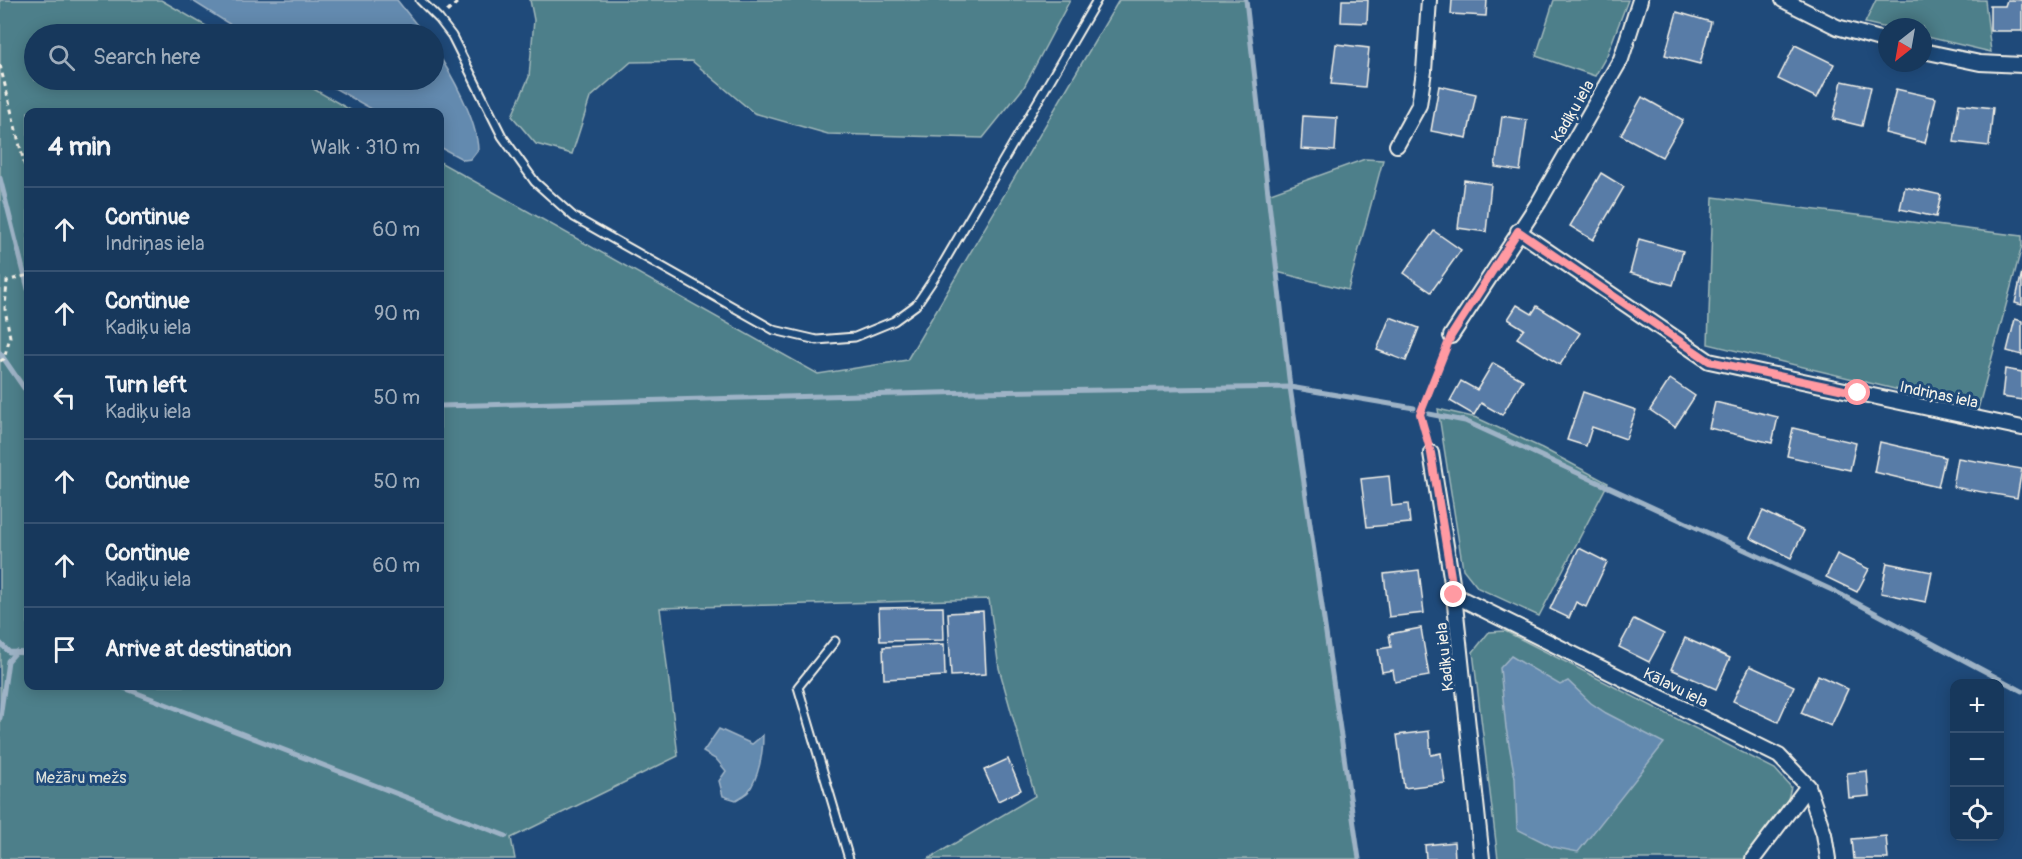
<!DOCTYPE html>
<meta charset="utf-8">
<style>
:root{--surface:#17385c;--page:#244365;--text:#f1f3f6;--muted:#9eacbb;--line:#365272}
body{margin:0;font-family:Pangolin,sans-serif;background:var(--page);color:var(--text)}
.controls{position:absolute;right:18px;bottom:18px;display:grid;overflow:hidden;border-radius:12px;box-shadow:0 3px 15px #0003}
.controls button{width:54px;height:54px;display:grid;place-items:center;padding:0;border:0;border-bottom:2px solid var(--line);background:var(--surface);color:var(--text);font:30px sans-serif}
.compass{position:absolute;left:1878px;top:18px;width:54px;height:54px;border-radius:50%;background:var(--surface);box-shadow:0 3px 15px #0003;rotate:211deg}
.stop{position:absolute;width:18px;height:18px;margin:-14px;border:4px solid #ff9aa2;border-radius:50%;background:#fff}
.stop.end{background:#ff9aa2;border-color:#fff;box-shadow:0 2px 6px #0008}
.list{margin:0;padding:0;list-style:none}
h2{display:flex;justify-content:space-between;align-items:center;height:78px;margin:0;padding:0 24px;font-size:26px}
h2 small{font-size:20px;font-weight:400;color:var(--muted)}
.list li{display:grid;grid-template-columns:39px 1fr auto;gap:18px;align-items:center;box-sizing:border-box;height:84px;padding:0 24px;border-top:2px solid var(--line)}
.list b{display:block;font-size:22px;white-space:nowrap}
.list p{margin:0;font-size:20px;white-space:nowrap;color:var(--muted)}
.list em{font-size:20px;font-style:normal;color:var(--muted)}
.icon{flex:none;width:33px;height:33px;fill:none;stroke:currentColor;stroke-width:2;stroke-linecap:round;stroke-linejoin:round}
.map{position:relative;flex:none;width:2022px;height:859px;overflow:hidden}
.search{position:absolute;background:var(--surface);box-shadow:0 3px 15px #0003;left:24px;top:24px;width:420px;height:66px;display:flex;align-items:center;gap:15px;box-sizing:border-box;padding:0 21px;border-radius:33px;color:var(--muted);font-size:22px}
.panel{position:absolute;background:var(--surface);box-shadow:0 3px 15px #0003;left:24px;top:108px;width:420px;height:582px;border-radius:12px}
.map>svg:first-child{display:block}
.green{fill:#4e7f8a;stroke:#a1b8b9;stroke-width:1.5}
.water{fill:#648aaf;stroke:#9eb3c6;stroke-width:1.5}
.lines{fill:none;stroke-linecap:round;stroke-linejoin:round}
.stream{stroke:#9eb3c6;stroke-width:5}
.building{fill:#597ba7;stroke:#f4f1e8;stroke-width:1.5}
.lane-casing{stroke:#f4f1e8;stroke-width:11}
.street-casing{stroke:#f4f1e8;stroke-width:18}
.path{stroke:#f4f1e8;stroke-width:3;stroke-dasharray:4.5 4.5;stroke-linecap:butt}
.lane{stroke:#1f4a7a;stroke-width:7}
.street{stroke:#1f4a7a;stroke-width:14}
.route{stroke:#ff9aa2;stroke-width:8}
.labels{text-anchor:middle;stroke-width:6;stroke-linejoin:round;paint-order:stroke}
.street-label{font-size:16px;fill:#f4f1e8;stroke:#1f4a7a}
.park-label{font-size:16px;fill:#dbe0da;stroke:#1f4a7a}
</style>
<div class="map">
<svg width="2022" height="859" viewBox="0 0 2022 859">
<rect width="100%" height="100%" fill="#1f4a7a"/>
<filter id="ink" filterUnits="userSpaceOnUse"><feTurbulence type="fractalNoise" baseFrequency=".0167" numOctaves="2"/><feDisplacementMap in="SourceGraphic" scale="12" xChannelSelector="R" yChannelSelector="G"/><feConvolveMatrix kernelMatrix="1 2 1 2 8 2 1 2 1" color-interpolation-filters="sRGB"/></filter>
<g filter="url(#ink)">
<g class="green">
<polygon points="0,0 161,0 220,34 34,34 34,80 298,80 354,112 28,112 28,686 440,686 440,162 818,374 907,360 1119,0 1246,0 1268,194 1365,159 1383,160 1348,290 1277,272 1290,387 1359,859 928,859 1035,796 999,668 989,599 660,608 678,756 511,838 515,859 0,859"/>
<polygon points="530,0 1070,0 1024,87 983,138 828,134 754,113 692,61 631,62 590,98 572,154 536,144 512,116 529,77 534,20"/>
<polygon points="1554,0 1628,0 1607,55 1595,76 1536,56"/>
<polygon points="1876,0 1985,0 1991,52 1923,36 1923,27 1887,28 1865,23"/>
<polygon points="1713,197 2022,236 2022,246 1978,409 1708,344"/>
<polygon points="1438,409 1477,418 1542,448 1608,483 1539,616 1478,588 1463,569"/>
<polygon points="1505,631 1775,769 1791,787 1787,803 1745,859 1498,859 1473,652 1489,632"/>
</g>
<g class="water">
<polygon points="191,0 397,0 424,34 245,34"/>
<path d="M434 48C451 73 477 119 478 150L471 159 464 160 440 147V112H377L320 80H434Z"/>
<polygon points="1511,656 1560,685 1568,681 1591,703 1606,713 1664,743 1578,852 1553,847 1517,829 1515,778 1506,728 1500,668"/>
<path d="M719 729 752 744 763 735C763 753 759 777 748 792 745 795 739 798 736 800L723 796 719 781 726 771 717 760 703 752Z"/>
</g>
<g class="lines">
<g class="stream">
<polyline points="1246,0 1290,387 1359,859"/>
<polyline points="0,178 28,289"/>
<polyline points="0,353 24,388 28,391"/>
<polyline points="440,406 974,392 1290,387 1414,408"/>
<polyline points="1429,414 1465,421 1834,591 2022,691"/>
<polyline points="0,643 9,652 28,653"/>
<polyline points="119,686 506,836"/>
<polyline points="0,718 8,661 16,652"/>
</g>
</g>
<g class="building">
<polygon points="1342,0 1368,0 1367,23 1341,22"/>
<polygon points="1452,0 1487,0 1486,16 1451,14"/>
<polygon points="2007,0 2022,0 2022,31 1990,31 1990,6 2005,6"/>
<polygon points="1677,12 1711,22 1700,64 1665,55"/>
<polygon points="1336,44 1369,48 1365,87 1331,84"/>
<polygon points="1795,45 1834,64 1817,98 1778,79"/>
<polygon points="1842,81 1871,87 1862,126 1833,119"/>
<polygon points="1439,86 1476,94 1467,138 1431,131"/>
<polygon points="1896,89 1936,98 1925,143 1885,133"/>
<polygon points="1642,97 1683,120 1662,157 1621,135"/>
<polygon points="1959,104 1993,108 1989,146 1954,142"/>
<polygon points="1303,116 1337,118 1335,151 1301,149"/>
<polygon points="1502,116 1527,120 1520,171 1495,167"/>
<polygon points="1601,173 1624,187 1593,240 1570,226"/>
<polygon points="1464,180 1491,184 1486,232 1458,228"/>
<polygon points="1905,187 1941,195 1936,217 1900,209"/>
<polygon points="1434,231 1461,250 1431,292 1404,273"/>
<polygon points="1639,239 1683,251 1673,285 1630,273"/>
<polygon points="2022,272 2022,305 2015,303"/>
<polygon points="1517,305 1532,314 1537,306 1580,333 1560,365 1517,338 1524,329 1508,319"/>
<polygon points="1390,317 1419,328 1406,361 1377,350"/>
<polygon points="2015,319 2022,321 2022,355 2007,351"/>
<polygon points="1493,363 1523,380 1502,415 1481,403 1474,415 1450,401 1461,381 1477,390"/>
<polygon points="2005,369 2022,372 2022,400 2002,397"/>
<polygon points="1670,379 1695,396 1675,427 1650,410"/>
<polygon points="1583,392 1636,410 1626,439 1592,427 1586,446 1567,440"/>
<polygon points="1715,402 1778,417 1772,443 1709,428"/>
<polygon points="1793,428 1856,443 1850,470 1787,456"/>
<polygon points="1880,442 1945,457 1938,487 1874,472"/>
<polygon points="1958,458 2022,469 2017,498 1953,487"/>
<polygon points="1389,476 1392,506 1408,504 1410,523 1367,527 1361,479"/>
<polygon points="1763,511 1804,531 1791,558 1750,538"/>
<polygon points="1579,548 1607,562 1586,607 1576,602 1569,618 1550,609"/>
<polygon points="1837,554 1869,569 1857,592 1826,577"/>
<polygon points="1887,563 1932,572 1926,602 1881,593"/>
<polygon points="1419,570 1424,613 1389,617 1384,574"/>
<polygon points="943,607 944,640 880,641 879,608"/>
<polygon points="983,611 986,674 951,676 948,613"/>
<polygon points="1634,619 1664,634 1649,662 1619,647"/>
<polygon points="1421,628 1429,676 1395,682 1393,670 1382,672 1378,649 1391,647 1389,634"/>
<polygon points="1685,638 1730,658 1716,689 1671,669"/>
<polygon points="944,644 945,676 884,679 883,647"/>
<polygon points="1750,666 1794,686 1778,722 1733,701"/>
<polygon points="1818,675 1848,689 1831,726 1801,713"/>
<polygon points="1429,731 1431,755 1441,753 1445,783 1404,788 1397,735"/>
<polygon points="1008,759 1021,790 998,801 984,770"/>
<polygon points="1867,771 1869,796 1849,798 1847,773"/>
<polygon points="1886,836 1888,859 1854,859 1852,839"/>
<polygon points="1454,842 1455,859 1426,859 1425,845"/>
</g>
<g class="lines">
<g class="lane-casing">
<g id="lane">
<polyline points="420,0 439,19 452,36 502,136 535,182 574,217 774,330 817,340 855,337 894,321 916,305 937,274 1097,0"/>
<polyline points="835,641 798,687 849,859"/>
</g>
</g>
<g class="street-casing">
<g id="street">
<polyline points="1783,0 1837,27 1887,41"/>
<polyline points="1923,51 1980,63 2022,65"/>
<polyline points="1397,145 1419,105 1424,71 1429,0"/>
<polyline points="1518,231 1709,361 2022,428"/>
<polyline points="1451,336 1539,202 1621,59 1640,0"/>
<polyline points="1431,453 1454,595 1482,859"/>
<polyline points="1454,595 1779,756 1808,786 1824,834 1828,859"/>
<polyline points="1753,859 1808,786"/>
</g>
</g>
<g class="path">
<polyline points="447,12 460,0"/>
<polyline points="0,65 28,179"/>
<polyline points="0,361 4,359 10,337 5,309 7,281 28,275"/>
<polyline points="1427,438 1420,414 1446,349"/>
</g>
<use href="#lane" class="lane"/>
<use href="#street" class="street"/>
</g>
</g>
<g class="lines" filter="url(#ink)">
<polyline class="route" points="1454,595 1431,453 1420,414 1451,336 1518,231 1709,361 1858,393"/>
</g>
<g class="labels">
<g class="street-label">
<text transform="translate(1572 111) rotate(-60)" y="6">Kadiķu iela</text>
<text transform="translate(1939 394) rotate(12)" y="6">Indriņas iela</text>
<text transform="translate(1444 657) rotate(-96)" y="6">Kadiķu iela</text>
<text transform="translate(1676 687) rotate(26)" y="6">Kālavu iela</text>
</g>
<g class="park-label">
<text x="81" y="783">Mežāru mežs</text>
</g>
</g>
</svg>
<div class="controls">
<button>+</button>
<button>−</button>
<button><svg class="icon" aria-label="locate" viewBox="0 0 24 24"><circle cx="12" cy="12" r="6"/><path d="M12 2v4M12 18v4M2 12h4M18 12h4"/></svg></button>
</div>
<svg class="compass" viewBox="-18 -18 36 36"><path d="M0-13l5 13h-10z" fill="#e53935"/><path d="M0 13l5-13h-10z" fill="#9eacbb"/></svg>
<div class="stop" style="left:1858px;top:393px"></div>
<div class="stop end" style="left:1454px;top:595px"></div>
<div class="search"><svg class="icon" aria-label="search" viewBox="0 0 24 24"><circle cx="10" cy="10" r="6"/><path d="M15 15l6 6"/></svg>Search here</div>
<section class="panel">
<h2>4 min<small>Walk · 310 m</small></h2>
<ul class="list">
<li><svg class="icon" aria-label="ahead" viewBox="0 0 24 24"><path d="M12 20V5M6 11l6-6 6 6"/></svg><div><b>Continue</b><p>Indriņas iela</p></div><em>60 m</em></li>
<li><svg class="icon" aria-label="ahead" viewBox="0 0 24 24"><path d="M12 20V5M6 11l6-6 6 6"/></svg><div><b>Continue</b><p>Kadiķu iela</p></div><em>90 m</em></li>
<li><svg class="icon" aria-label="left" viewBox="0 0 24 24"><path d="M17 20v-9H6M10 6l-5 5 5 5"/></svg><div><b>Turn left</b><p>Kadiķu iela</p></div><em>50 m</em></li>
<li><svg class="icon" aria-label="ahead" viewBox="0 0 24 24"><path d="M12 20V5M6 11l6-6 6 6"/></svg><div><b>Continue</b></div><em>50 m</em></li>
<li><svg class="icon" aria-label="ahead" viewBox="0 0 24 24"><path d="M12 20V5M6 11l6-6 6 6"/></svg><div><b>Continue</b><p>Kadiķu iela</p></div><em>60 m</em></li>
<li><svg class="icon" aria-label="arrive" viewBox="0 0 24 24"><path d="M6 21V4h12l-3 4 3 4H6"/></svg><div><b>Arrive at destination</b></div></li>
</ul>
</section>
</div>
